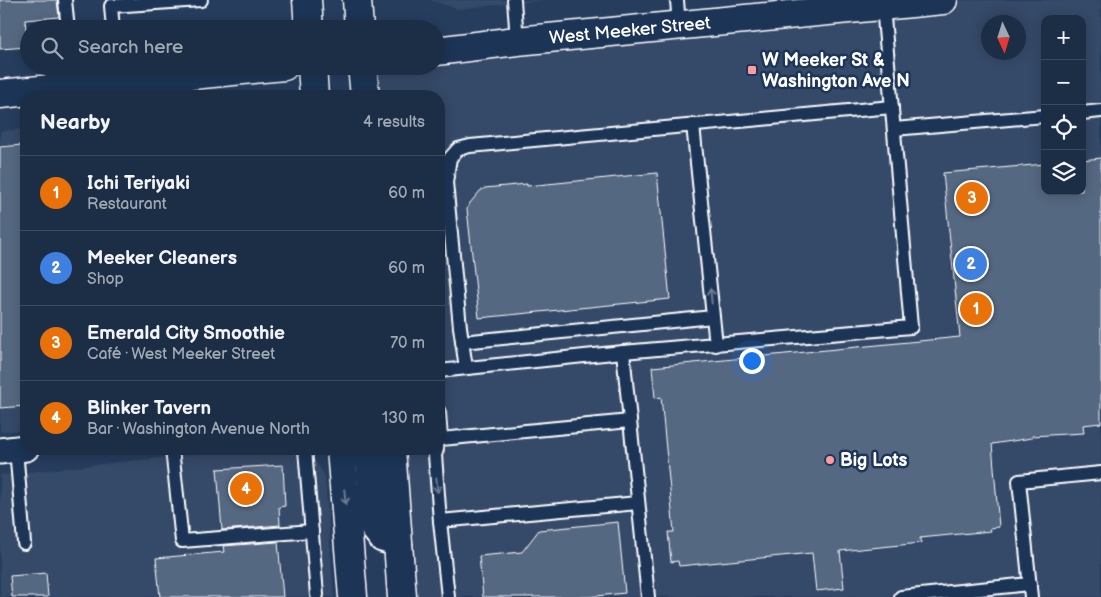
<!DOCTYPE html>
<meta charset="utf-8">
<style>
:root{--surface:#1c2e46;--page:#25364d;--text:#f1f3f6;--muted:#a0a8b3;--line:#3a4a5f;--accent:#ff9aa2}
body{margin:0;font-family:"Balsamiq Sans",sans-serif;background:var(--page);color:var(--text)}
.controls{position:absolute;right:15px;top:15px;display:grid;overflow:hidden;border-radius:10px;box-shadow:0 2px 12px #0003}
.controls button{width:45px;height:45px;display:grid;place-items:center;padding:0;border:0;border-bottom:1px solid var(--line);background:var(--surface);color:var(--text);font:25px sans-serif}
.compass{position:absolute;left:981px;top:15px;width:45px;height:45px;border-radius:50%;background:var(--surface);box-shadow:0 2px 12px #0003;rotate:176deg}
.you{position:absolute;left:751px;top:360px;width:18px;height:18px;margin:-12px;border:4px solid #fff;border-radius:50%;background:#1a73e8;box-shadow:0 0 0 8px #1a73e833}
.badge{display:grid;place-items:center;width:32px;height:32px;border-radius:50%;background:var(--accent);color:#fff;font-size:16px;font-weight:700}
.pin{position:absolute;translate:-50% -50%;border:2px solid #fff;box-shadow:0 1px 5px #0006}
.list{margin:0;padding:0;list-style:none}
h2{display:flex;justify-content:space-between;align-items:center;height:65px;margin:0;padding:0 20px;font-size:21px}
h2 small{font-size:16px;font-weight:400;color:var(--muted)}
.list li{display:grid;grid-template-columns:32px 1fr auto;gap:15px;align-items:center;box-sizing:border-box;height:75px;padding:0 20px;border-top:1px solid var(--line)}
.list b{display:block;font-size:19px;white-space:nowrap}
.list p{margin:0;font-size:16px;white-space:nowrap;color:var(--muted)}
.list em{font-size:16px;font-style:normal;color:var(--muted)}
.icon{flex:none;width:28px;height:28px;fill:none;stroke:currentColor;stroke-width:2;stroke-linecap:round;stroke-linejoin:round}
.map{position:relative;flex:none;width:1101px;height:597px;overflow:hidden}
.search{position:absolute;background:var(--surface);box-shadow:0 2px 12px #0003;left:20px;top:20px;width:425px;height:55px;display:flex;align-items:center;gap:12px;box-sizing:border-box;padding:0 18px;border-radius:28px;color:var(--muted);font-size:19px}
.panel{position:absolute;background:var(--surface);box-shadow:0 2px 12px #0003;left:20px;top:90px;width:425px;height:365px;border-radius:20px}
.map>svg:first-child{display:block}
.built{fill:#344a68;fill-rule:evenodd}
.building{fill:#556781;stroke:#fff}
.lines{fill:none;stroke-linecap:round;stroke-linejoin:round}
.service-casing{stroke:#fff;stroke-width:16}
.minor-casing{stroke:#fff;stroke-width:29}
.secondary-casing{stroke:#fff;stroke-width:31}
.primary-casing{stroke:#fff;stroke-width:31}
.service{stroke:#1d3557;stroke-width:12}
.minor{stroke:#1d3557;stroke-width:25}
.secondary{stroke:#1d3557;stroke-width:28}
.primary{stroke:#1d3557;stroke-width:28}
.oneway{stroke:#6c7c92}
.poi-dot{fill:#ff9aa2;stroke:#1d3557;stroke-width:2}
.labels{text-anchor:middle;stroke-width:5;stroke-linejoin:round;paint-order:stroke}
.street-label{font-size:18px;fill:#fff;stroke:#1d3557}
.poi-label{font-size:18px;font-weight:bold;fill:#fff;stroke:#1d3557;text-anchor:start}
</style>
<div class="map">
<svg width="1101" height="597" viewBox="0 0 1101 597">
<rect width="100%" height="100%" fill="#263d5e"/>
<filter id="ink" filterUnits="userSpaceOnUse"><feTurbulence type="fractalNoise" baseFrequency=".02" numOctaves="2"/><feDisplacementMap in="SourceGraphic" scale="10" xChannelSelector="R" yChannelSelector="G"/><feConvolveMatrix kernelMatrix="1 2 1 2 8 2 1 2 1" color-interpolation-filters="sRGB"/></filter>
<g filter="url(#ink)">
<g class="built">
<polygon points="429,0 546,0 458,9"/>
<path d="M943 0H1101V597H402L391 449H439V96H365L362 66H436V51ZM1045 19H1082V191H1045ZM988 22H1018V52H988Z"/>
<polygon points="26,129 26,430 0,432 0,131"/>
<polygon points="242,449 300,449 314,459 325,476 334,597 0,597 0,475"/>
</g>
<g class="building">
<polygon points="0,0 57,0 59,17 25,20 28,47 0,49"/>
<polygon points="22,145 26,201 26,406 0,408 0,147"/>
<polygon points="1101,158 1101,423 1083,425 1084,433 1032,436 1032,438 992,444 999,527 990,528 991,531 920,538 921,543 840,551 844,588 816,591 812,553 679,566 678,561 671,562 668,532 674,532 661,397 655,398 652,367 960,337 943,173 1045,164 1045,191 1082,191 1082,160"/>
<polygon points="657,173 670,299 479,318 467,209 470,203 480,191 485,188 527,184 527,186"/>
<polygon points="283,465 285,506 279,507 280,525 222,530 217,469"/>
<polygon points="618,522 625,593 587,597 483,597 479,556 522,552 539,530"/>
<polygon points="278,542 283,597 160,597 156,558 224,552 223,546"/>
<polygon points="46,573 48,597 12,597 10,576"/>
</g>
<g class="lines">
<g class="service-casing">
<g id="service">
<polyline points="65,0 68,29"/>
<polyline points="514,0 517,41"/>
<polyline points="677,0 679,26"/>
<polyline points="113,29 111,6 201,0"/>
<polyline points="71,66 73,87"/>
<polyline points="1082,113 1101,111"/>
<polyline points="693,125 716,345"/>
<polyline points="894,129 1045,116"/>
<polyline points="462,342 713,317"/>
<polyline points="623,352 648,597"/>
<polyline points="466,368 460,327 446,182 450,158 458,149 470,146 892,107"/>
<polyline points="439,371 623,352 911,327 883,6"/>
<polyline points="439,412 441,439 630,421"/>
<polyline points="16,449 24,543"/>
<polyline points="172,449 182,541 312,531"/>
<polyline points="305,449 317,595"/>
<polyline points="437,449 435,455 440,521"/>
<polyline points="448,597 440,521 638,503"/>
<polyline points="901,597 1030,584"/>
<polyline points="1031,597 1019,481 1101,473"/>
</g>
</g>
<g class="minor-casing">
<g id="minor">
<polyline points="365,449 368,457 373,528 382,539 399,544"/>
<polyline points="0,451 26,448"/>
</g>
</g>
<g class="secondary-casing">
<g id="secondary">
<path id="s1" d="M436 51 517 41 943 0"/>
<polyline points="0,94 284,66"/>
</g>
</g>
<g class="primary-casing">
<g id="primary">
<polyline points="307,0 309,29"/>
<polyline points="357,0 359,29"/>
<polyline points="312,66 314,96"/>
<polyline points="362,66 365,96"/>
<polyline points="341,449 353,597"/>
<polyline points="391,449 402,597"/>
</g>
</g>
<use href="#service" class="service"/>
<use href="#minor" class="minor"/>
<use href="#secondary" class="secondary"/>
<use href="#primary" class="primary"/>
</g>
<defs><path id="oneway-shaft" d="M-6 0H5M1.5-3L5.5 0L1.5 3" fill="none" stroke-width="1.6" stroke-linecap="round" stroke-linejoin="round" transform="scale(1.25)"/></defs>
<g class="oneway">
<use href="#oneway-shaft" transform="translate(711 296) rotate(-96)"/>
<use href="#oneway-shaft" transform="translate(437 485) rotate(85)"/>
<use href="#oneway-shaft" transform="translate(345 497) rotate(85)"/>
</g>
</g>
<g class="poi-dot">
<rect x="747" y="65" width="10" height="10" rx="2.5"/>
<circle cx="830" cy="460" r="5"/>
</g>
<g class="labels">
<g class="street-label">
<text dy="6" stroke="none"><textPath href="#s1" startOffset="195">West Meeker Street</textPath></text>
</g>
<g class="poi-label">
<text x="762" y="66">W Meeker St &amp;<tspan x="762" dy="21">Washington Ave N</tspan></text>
<text x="840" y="466">Big Lots</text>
</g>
</g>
</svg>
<div class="controls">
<button>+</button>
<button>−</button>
<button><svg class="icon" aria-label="locate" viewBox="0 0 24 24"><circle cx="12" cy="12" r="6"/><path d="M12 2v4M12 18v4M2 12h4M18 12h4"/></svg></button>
<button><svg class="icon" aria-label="layers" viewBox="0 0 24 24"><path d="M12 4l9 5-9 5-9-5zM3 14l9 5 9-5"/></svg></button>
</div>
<svg class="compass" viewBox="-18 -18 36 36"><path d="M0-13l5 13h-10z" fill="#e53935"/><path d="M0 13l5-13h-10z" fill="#a0a8b3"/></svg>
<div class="you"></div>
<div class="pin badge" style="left:976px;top:309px;background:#e8710a">1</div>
<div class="pin badge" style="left:971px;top:264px;background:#3f7fe0">2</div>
<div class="pin badge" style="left:972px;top:198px;background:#e8710a">3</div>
<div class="pin badge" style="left:246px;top:489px;background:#e8710a">4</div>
<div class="search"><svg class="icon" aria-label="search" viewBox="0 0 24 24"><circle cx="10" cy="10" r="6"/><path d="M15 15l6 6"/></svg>Search here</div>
<section class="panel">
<h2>Nearby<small>4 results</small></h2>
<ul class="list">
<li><span class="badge" style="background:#e8710a">1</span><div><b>Ichi Teriyaki</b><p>Restaurant</p></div><em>60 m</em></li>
<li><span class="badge" style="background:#3f7fe0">2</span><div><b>Meeker Cleaners</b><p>Shop</p></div><em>60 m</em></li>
<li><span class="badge" style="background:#e8710a">3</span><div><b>Emerald City Smoothie</b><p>Café · West Meeker Street</p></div><em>70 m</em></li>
<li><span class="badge" style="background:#e8710a">4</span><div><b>Blinker Tavern</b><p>Bar · Washington Avenue North</p></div><em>130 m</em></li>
</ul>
</section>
</div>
